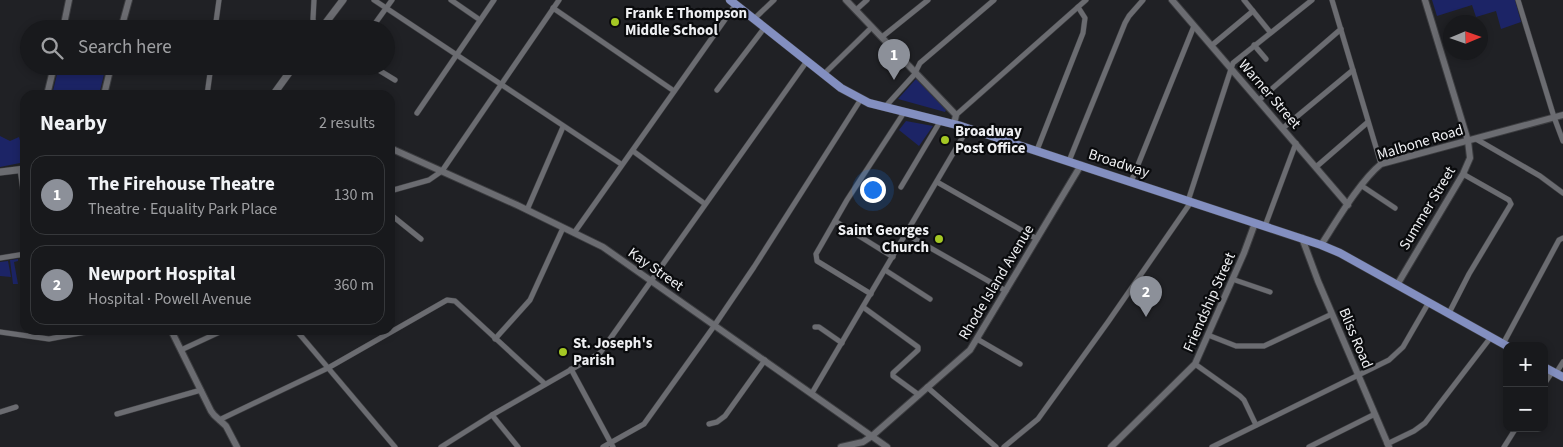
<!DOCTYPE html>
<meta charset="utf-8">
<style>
:root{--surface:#18191c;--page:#252629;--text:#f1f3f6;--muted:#9fa0a3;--line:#36383b;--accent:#8c9099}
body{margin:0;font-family:"Source Sans 3",sans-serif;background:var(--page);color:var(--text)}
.controls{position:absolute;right:15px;bottom:15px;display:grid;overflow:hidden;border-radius:10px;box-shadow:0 2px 8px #0003}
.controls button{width:45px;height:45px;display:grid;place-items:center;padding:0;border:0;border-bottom:1px solid var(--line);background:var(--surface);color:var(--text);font:25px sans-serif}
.compass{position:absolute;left:1443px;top:15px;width:45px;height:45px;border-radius:50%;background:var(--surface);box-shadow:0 2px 8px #0003;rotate:88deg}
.you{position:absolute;left:872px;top:189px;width:18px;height:18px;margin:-12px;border:4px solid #fff;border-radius:50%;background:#1a73e8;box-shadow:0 0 0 8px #1a73e833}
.badge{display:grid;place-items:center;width:32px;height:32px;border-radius:50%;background:var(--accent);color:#fff;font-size:16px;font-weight:700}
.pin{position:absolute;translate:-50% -41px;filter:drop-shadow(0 1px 2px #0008)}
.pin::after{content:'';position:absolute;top:26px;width:18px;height:15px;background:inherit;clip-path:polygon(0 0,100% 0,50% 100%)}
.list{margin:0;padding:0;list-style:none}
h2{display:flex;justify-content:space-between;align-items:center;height:65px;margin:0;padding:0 20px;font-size:21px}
h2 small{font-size:16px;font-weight:400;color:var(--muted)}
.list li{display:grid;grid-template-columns:32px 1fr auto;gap:15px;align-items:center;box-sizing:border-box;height:80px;margin:0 10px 10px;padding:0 10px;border:1px solid var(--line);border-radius:15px}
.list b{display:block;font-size:19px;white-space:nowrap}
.list p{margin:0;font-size:16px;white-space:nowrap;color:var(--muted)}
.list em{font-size:16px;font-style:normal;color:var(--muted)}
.icon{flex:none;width:28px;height:28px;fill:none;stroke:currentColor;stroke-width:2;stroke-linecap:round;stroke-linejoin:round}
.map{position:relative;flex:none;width:1563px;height:447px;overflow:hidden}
.search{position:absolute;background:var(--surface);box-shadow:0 2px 8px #0003;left:20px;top:20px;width:375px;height:55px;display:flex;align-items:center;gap:12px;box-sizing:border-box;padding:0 18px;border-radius:28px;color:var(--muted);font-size:19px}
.panel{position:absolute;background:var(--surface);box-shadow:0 2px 8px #0003;left:20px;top:90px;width:375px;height:245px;border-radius:15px}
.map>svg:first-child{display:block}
.green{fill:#1c2466}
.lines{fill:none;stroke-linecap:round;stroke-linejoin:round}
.minor-casing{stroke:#3c3d40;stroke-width:6}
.tertiary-casing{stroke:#3c3d40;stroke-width:8}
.secondary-casing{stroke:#3c3d40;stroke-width:8}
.primary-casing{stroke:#3c3d40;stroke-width:9}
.minor{stroke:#6b6c71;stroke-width:5}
.tertiary{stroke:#6b6c71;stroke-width:6}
.secondary{stroke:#6b6c71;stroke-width:7}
.primary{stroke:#838fc0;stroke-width:8}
.poi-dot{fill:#a4c824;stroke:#0a0b0d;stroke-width:2}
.labels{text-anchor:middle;stroke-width:4.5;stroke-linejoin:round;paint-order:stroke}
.poi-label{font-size:15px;font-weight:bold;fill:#eeeff2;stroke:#0a0b0d;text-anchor:start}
.street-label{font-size:15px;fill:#eeeff2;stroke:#0a0b0d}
</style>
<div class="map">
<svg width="1563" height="447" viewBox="0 0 1563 447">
<rect width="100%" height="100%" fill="#202125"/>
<g class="green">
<polygon points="1432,0 1515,0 1521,22 1501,29 1496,11 1476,17 1472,5 1437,16"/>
<polygon points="59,66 106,66 99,95 52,95"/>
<polygon points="916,79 946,110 945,112 898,99"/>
<polygon points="906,121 933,126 919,146 899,130"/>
<polygon points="0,136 10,141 19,137 21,144 25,147 25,162 0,167"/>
<polygon points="18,259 18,261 14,262 18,284 13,284 10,260"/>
<polygon points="8,261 11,277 0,276 0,262"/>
</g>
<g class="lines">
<g class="minor-casing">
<g id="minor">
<polyline points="314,0 313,19 315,29"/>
<polyline points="374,0 621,164"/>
<polyline points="451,0 480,20"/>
<polyline points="1244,0 1270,32"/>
<polyline points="1332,0 1381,164"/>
<polyline points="1518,0 1554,117 1563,141"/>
<polyline points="553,8 674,91"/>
<polyline points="856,10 867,0"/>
<polyline points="754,19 774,0"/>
<polyline points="194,24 216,27"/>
<polyline points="215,29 219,0"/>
<polyline points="371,29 392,0"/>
<polyline points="882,37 928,0"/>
<polyline points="1254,45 1266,59"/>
<polyline points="1211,46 1253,11"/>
<polyline points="372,66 395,80"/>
<polyline points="824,74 872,27"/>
<polyline points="717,90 765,27"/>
<polyline points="207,95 211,66"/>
<polyline points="1259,100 1341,29"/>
<polyline points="885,107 914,75 920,63 994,0"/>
<polyline points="417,113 494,0"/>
<polyline points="956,115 1086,0"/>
<polyline points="1283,128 1353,70"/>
<polyline points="1476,139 1540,176 1563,193"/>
<polyline points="1037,150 1083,33 1085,18 1078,7"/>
<polyline points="633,151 705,204"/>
<polyline points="1069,161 1125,23 1129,16 1143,0"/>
<polyline points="1316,167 1368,122"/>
<polyline points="20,169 25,205"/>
<polyline points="937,182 1037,239"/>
<polyline points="1131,182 1194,26"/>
<polyline points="1362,186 1395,208"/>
<polyline points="901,187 941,120"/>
<polyline points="390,191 429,180 442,171 559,0"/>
<polyline points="1188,201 1233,63 1312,0"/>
<polyline points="527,210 563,127"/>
<polyline points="390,214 421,239"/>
<polyline points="835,221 893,257"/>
<polyline points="1265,226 1296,143"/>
<polyline points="574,233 736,4"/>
<polyline points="906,234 1006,291"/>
<polyline points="0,258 25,254"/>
<polyline points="885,270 930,299"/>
<polyline points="1232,279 1270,292"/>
<polyline points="871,294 817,261 816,254 847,200 905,111"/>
<polyline points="863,307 918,347 918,350 893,373 893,376 919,395"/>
<polyline points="1449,313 1469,274 1511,204 1509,200 1463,174"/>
<polyline points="815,327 819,327 842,343"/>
<polyline points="296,330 395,447"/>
<polyline points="0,332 49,339 96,330"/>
<polyline points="1208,335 1236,346 1264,346 1332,314"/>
<polyline points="495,339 530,300 563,228"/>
<polyline points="977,339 1020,364"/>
<polyline points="1503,344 1559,240 1563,238"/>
<polyline points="181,350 224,330"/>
<polyline points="1195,364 1240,396 1244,400 1256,425"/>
<polyline points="571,369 613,447"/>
<polyline points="1556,373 1563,362"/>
<polyline points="1544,384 1553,371"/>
<polyline points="927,387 996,447"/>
<polyline points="812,393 968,128"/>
<polyline points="0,412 16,407"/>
<polyline points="117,414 201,390"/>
<polyline points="492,415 518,447"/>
<polyline points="219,420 328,368 447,300 455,301 545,384"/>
<polyline points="709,424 717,422 725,416 765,360"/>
<polyline points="1387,444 1414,431 1425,423 1491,337"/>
<polyline points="441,447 492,415 600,353 807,61"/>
<polyline points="603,447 644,424 712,329 754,267 861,99"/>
<polyline points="1004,447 1038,419 1108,322 1191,202"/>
<polyline points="1212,447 1389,360 1403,347 1429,302"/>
<polyline points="1309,447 1375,414"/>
<polyline points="1504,447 1516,428"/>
</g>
</g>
<g class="tertiary-casing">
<g id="tertiary">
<polyline points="846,0 956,115 954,124"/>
<polyline points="1172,0 1348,205"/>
<polyline points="63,29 69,0"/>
<polyline points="121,29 129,0"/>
<polyline points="47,95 54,66"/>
<polyline points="104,95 111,66"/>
<polyline points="390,148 517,205 603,247 887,447"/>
<polyline points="1302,238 1318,281 1389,447"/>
<path d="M1321 245C1336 222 1360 181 1381 164L1563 115"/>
<polyline points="1397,285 1463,174 1470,158 1468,141 1425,0"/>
<polyline points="171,330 211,411 214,415 226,426 237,447"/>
<polyline points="841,447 863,442 872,436 970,350 1081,165"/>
<polyline points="1111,447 1195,364 1244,253 1255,223"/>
</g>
</g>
<g class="secondary-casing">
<g id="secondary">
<polyline points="321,29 343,0"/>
<polyline points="273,95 294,66"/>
<polyline points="0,172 25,169"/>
</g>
</g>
<g class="primary-casing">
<g id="primary">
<polyline points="730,0 841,88 869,103 961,126 1321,245 1340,253 1507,346"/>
<polyline points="1544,367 1563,377"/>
</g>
</g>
<use href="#minor" class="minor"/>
<use href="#tertiary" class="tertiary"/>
<use href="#secondary" class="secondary"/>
<use href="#primary" class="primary"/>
</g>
<g class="poi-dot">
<circle cx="615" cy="22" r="5"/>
<circle cx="945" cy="140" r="5"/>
<circle cx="939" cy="239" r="5"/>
<circle cx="563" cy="352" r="5"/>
</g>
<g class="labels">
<g class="poi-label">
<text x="625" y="18">Frank E Thompson<tspan x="625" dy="17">Middle School</tspan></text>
<text x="955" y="136">Broadway<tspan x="955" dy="17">Post Office</tspan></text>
<text x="929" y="235" text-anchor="end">Saint Georges<tspan x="929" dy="17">Church</tspan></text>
<text x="573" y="348">St. Joseph's<tspan x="573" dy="17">Parish</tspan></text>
</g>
<g class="street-label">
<text transform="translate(1270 94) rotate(49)" y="5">Warner Street</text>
<text transform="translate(1420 142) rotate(-17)" y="5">Malbone Road</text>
<text transform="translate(1119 163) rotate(18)" y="5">Broadway</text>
<text transform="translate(1427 208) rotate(-59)" y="5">Summer Street</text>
<text transform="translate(656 269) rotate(35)" y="5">Kay Street</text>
<text transform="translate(996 282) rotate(-59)" y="5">Rhode Island Avenue</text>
<text transform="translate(1209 302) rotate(-66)" y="5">Friendship Street</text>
<text transform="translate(1356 338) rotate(67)" y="5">Bliss Road</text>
</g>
</g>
</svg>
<div class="controls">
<button>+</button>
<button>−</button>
</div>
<svg class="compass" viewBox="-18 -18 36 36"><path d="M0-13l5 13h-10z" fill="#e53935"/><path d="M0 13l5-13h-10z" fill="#9fa0a3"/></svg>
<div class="you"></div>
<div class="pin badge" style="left:894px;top:80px">1</div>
<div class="pin badge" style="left:1146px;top:317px">2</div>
<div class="search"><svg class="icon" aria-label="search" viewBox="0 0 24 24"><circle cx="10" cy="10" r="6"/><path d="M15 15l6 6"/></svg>Search here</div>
<section class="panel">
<h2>Nearby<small>2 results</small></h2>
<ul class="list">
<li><span class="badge">1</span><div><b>The Firehouse Theatre</b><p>Theatre · Equality Park Place</p></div><em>130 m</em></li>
<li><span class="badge">2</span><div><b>Newport Hospital</b><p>Hospital · Powell Avenue</p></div><em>360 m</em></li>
</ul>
</section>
</div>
